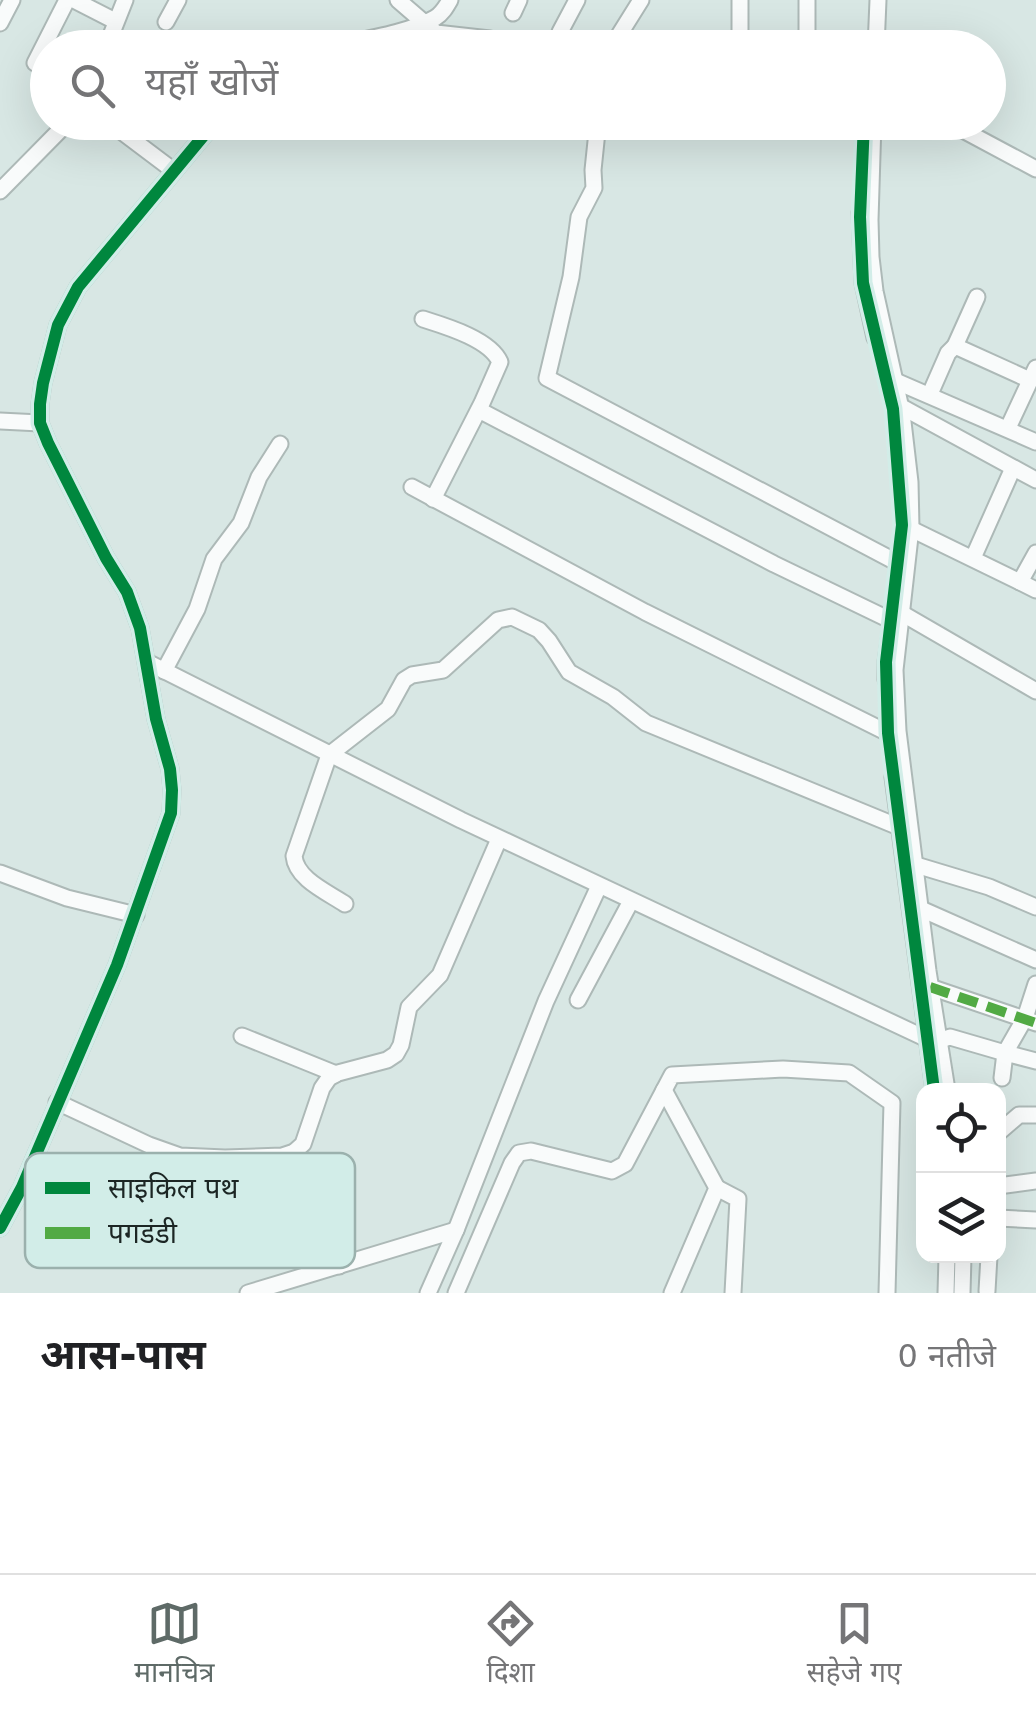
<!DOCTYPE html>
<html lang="hi">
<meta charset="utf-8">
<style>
:root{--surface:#fff;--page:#f6f6f6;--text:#202124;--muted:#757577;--line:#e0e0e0;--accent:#5e6a67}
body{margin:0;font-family:"DejaVu Sans","Noto Sans Devanagari",sans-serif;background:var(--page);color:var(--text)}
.controls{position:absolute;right:30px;bottom:30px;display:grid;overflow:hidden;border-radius:20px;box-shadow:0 10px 40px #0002}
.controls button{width:90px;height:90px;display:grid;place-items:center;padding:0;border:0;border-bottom:2px solid var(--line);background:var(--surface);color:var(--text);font:50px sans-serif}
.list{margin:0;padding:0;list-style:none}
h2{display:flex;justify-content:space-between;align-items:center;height:130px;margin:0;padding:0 40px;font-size:42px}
h2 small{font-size:32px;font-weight:400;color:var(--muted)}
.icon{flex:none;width:55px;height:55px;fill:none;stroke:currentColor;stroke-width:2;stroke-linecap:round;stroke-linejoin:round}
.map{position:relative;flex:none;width:1036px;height:1293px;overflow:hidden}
.search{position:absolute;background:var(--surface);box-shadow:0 10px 40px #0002;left:30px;right:30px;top:30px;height:110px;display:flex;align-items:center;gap:25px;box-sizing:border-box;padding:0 35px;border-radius:55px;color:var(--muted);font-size:38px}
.sheet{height:280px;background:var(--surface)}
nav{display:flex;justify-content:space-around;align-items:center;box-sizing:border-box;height:140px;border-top:2px solid var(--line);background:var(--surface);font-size:28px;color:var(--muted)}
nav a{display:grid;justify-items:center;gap:5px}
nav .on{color:var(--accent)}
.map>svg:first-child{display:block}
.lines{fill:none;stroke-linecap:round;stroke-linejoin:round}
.minor-casing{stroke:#adb9b7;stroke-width:19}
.minor{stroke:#f9fbfb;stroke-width:15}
.quiet{stroke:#52aa44;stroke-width:10;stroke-dasharray:20 10;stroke-linecap:butt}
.cycleway-casing{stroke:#d2ede8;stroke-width:19}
.cycleway{stroke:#00873e;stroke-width:12}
.key{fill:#d2ede8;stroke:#9bb1ad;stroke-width:2.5}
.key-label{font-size:28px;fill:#1c2624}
</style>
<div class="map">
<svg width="1036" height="1293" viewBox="0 0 1036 1293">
<rect width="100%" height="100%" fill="#d8e7e4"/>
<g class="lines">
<g class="minor-casing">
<g id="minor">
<polyline points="74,0 115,21"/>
<polyline points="398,0 436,33 490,39 534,48"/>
<polyline points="740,0 740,48"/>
<polyline points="513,13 519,0"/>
<polyline points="166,22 178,0"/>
<polyline points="0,23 12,0"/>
<polyline points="560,32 577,0"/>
<polyline points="106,48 125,0"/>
<path d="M326 48C356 41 410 33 435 18 442 14 446 7 450 0"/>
<polyline points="611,48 641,0"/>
<polyline points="807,48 807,0"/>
<polyline points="876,48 878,0"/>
<polyline points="35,63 67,0"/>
<polyline points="109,122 174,171"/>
<polyline points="598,122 593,170 594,188 579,217 571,277 547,378 898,563"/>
<polyline points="873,122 870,220 871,257 875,291 902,413 910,482 911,528 895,670 898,731 928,971 947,1090"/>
<polyline points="948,122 1036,169"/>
<polyline points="0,191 68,122"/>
<polyline points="860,212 863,283 875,338"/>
<path d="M423 319C445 326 490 339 500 362L482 403 433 499"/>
<polyline points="955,346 977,297"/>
<polyline points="893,380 1036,442"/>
<polyline points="930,394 948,353 955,346 1030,380"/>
<polyline points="900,406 1036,480"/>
<polyline points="479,410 774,564 892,621"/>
<polyline points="0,421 40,423"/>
<polyline points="1008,428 1036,368"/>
<polyline points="412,487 645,612 888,733"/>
<polyline points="905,526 1020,582"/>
<polyline points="1036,553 1020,582 1036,590"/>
<polyline points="973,558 1013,468"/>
<polyline points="903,614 1036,691"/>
<polyline points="147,662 461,820 927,1039 938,1041 950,1037 1005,1053 1025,1018 1036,984"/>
<polyline points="164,671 197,609 214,559 241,523 259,477 280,444"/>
<polyline points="886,680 886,662 893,613"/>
<polyline points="893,777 934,1090"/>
<polyline points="916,865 989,887 1036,907"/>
<polyline points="0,873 67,898 136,915"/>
<path d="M345 904C327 892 296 879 294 856L329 755 388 709 404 680 412 675 443 670 498 620 512 617 539 630 549 641 569 672 613 697 646 723 899 827"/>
<polyline points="921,909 1036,960"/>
<polyline points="930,987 1036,1023"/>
<polyline points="578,1000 631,901"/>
<polyline points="242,1036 336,1074"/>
<polyline points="1002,1078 1005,1053 1036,1061"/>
<polyline points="664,1090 717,1188 672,1293"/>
<polyline points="57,1102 149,1145 180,1156 225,1158 282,1156 294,1152 303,1144 322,1088 329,1078 338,1073 387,1060 396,1054 401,1045 409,1007 440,975 499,839"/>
<polyline points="998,1133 1019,1115 1036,1115"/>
<path d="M294 1152C304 1161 315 1170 323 1181 340 1204 337 1239 339 1266"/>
<polyline points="998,1186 1036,1181"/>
<polyline points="717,1188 738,1199 733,1293"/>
<polyline points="998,1218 1036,1220"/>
<polyline points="0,1228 22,1187 117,965 171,813 172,790 170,769 156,719 140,628 127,592 106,558 48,443 40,423 40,404 43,383 58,325 78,287 215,122"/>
<polyline points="987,1291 989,1256"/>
<polyline points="248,1293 456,1230"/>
<polyline points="428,1293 456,1230 546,1001 599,886"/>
<polyline points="456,1293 512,1163 519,1153 531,1151 612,1171 625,1164 672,1075 783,1069 849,1073 892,1103 887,1293"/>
<polyline points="946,1293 947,1256"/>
<polyline points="962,1293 963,1256"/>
</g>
</g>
<use href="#minor" class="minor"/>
<polyline class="quiet" points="930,987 1036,1023"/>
<g class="cycleway-casing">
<g id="cycleway">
<polyline points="864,122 860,217 863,283 893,409 902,525 886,662 888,733 934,1090"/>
<polyline points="0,1228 22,1187 117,965 171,813 172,790 170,769 156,719 140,628 127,592 106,558 48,443 40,423 40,404 43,383 58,325 78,287 215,122"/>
</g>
</g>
<use href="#cycleway" class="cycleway"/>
</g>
<rect x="25" y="1153" width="330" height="115" rx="15" class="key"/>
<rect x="45" y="1182" width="45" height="12" fill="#00873e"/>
<rect x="45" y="1227" width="45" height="12" fill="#52aa44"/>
<g class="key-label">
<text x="108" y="1198">साइकिल पथ</text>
<text x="108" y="1243">पगडंडी</text>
</g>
</svg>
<div class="controls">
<button><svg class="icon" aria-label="locate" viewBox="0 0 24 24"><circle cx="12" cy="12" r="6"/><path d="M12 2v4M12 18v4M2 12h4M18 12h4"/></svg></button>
<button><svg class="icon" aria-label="layers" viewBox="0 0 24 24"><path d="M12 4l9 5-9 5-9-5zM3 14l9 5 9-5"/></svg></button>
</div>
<div class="search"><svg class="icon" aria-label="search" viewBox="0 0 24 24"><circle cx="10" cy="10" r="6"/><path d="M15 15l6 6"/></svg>यहाँ खोजें</div>
</div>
<section class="sheet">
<h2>आस-पास<small>0 नतीजे</small></h2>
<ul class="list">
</ul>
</section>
<nav>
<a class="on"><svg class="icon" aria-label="map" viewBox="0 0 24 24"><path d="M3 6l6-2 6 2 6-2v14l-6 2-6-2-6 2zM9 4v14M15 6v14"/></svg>मानचित्र</a>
<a><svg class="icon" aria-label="directions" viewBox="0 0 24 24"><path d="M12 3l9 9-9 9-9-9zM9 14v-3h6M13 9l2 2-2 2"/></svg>दिशा</a>
<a><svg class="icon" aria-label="saved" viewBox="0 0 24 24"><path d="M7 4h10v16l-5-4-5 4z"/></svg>सहेजे गए</a>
</nav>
